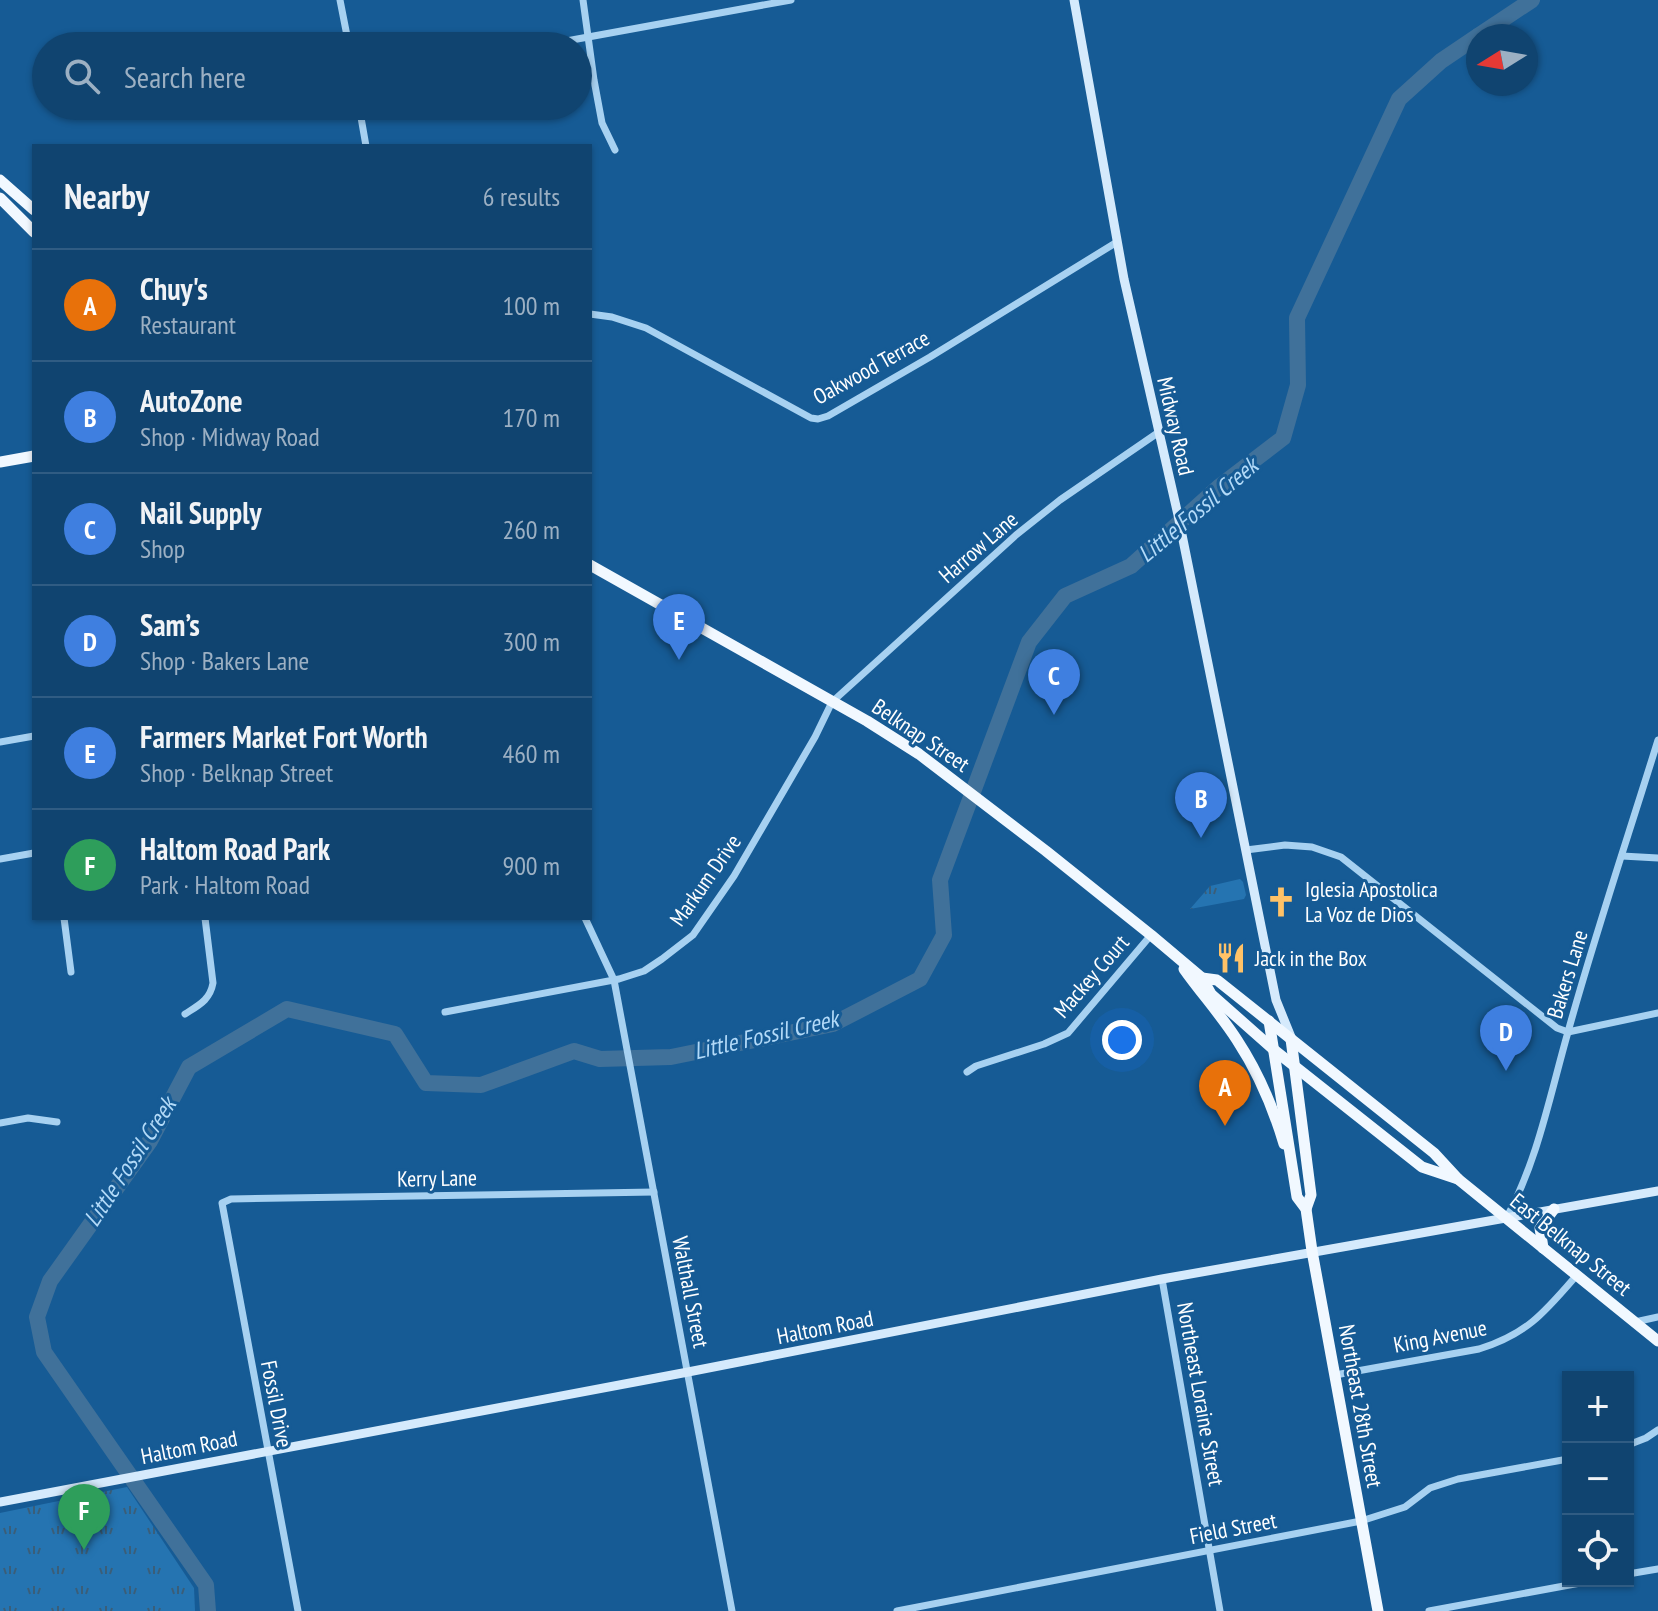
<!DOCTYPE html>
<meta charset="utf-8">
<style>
:root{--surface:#104470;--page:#1e4e78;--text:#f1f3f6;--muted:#9cb0c3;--line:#305c83;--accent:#ffc267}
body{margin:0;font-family:"PT Sans Narrow",sans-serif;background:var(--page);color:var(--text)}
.controls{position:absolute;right:24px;bottom:24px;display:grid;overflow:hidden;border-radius:0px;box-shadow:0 2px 6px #0004}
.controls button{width:72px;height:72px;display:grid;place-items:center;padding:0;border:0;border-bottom:2px solid var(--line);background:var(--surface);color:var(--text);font:40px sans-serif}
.compass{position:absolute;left:1466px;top:24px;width:72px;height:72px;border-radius:50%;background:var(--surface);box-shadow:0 2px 6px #0004;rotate:259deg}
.you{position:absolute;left:1122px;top:1040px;width:28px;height:28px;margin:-20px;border:6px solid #fff;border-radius:50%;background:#1a73e8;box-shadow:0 0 0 12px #1a73e833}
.badge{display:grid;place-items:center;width:52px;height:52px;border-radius:50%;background:var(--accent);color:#fff;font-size:26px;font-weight:700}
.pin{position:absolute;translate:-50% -66px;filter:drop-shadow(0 2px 4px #0008)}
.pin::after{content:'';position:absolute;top:42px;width:28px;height:24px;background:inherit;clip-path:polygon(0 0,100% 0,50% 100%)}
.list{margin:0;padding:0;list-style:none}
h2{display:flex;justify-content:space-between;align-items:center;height:104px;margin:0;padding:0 32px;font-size:34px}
h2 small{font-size:26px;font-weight:400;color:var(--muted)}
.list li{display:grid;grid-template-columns:52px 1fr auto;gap:24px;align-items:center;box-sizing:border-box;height:112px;padding:0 32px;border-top:2px solid var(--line)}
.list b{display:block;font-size:30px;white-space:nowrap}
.list p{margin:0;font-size:26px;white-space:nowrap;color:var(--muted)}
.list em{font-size:26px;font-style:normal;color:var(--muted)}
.icon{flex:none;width:44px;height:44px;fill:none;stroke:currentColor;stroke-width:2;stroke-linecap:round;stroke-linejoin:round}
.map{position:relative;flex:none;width:1658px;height:1611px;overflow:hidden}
.search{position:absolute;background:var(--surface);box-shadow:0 2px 6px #0004;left:32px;top:32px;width:560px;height:88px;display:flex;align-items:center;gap:20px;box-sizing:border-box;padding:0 28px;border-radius:44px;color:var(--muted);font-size:30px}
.panel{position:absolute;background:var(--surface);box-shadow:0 2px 6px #0004;left:32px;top:144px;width:560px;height:776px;border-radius:0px}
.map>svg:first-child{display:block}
.grass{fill:url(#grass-tufts)}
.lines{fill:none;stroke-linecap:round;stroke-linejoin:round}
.river{stroke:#40719a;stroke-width:16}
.minor{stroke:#a7d1f1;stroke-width:7}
.secondary{stroke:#d5eafc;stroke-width:9}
.primary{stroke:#f1f8ff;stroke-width:11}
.labels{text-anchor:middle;stroke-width:6;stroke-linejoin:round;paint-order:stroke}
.street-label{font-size:22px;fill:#fff;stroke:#165b95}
.poi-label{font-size:22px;fill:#fff;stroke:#165b95;text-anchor:start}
.water-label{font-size:24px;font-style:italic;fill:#b3daf8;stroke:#165b95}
</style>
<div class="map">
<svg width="1658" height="1611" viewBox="0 0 1658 1611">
<defs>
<pattern id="grass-tufts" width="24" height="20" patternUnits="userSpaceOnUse" patternTransform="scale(2)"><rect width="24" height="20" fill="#2574b1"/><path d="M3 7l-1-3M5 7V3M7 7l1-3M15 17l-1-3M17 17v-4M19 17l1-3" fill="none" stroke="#3a5e79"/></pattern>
</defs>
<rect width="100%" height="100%" fill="#165b95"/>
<g class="grass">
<polygon points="1240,879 1243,882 1246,895 1244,899 1190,909 1210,886"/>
<polygon points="127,1487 194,1588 195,1611 0,1611 0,1513"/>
</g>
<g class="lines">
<g class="river">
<polyline points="1478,36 1532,0"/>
<polyline points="208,1611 206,1585 44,1352 37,1317 50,1281 150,1141 189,1067 287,1009 395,1034 426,1083 481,1085 574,1051 600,1059 671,1057 833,1024 920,979 944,935 940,880 1029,642 1065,596 1131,566 1220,486 1283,438 1298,385 1297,318 1399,99 1441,61 1478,36"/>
</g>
<g class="minor">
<polyline points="340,0 349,46"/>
<polyline points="583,0 594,80 602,123 615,150"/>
<polyline points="539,46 791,0"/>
<polyline points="359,106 366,146"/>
<polyline points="181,111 210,106"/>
<polyline points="590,314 612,317 646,328 811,418 818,419 828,416 930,357 1117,242"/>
<polyline points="0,742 34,736"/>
<polyline points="1246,850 1285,845 1312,847 1341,857 1557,1028 1568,1032 1658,1013"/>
<polyline points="1622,856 1658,858"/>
<polyline points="0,859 34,853"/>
<polyline points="64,918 71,972"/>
<polyline points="585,918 614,980 732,1611"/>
<polyline points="445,1012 619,979 644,971 662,959 693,935 734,876 815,737 832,702 1016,535 1060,500 1159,432"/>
<path d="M185 1014C199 1005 210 1000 213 983L205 918"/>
<polyline points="967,1072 976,1066 1044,1044 1068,1033 1151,935"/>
<polyline points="0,1123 28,1118 57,1122"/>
<path d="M1507 1217C1538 1159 1550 1095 1568 1032 1595 934 1628 837 1658 740"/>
<polyline points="1162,1279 1220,1611"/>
<polyline points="1635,1322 1658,1317"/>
<path d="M1335 1375 1479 1349C1527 1334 1544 1313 1576 1276"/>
<polyline points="1628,1445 1646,1438 1658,1430"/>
<polyline points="1628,1574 1658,1569"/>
<polyline points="298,1611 222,1203 231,1199 654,1192"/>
<polyline points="897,1611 1361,1521 1405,1507 1430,1488 1458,1479 1568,1459"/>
<polyline points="1429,1611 1591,1581"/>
</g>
<g class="secondary">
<polyline points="1074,0 1124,279 1178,515 1276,1000 1291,1037"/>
<polyline points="0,1502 688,1372 1162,1279 1658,1191"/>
</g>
<g class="primary">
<polyline points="0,180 34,210"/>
<polyline points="0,198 34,232"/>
<polyline points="0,462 34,456"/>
<polyline points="590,565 867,721 919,754 1046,851 1151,935 1202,978 1211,994 1273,1049 1422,1167 1458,1179"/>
<path d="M1184 969C1201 993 1221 1015 1237 1040 1258 1072 1273 1107 1284 1144"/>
<polyline points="1202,978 1217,980 1434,1153 1458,1179 1658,1341"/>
<polyline points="1269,1021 1297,1197 1306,1209 1312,1251 1378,1611"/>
<polyline points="1291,1039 1311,1195 1306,1209"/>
<polyline points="1543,1248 1540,1228 1554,1209"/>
</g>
</g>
<defs>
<g id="church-bare" transform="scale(2.4)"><path d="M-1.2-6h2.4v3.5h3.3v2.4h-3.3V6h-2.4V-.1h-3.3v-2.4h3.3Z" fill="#ffc267" stroke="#165b95" stroke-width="2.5" paint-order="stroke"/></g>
<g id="restaurant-bare" transform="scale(2.4)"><path d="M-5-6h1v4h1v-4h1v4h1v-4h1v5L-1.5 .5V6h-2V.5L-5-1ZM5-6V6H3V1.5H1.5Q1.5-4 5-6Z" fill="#ffc267" stroke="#165b95" stroke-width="2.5" paint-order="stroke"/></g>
</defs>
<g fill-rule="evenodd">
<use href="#church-bare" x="1281" y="902"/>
<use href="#restaurant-bare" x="1231" y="958"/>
</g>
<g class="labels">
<g class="street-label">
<text transform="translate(871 367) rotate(-29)" y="8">Oakwood Terrace</text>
<text transform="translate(1176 426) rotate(77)" y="8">Midway Road</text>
<text transform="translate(978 547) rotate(-41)" y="8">Harrow Lane</text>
<text transform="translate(921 735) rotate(34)" y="8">Belknap Street</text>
<text transform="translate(705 880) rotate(-55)" y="8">Markum Drive</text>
<text transform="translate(1567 974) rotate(-73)" y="8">Bakers Lane</text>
<text transform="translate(1091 976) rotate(-49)" y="8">Mackey Court</text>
<text transform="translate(437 1178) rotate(-1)" y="8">Kerry Lane</text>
<text transform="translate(1571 1244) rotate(39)" y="8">East Belknap Street</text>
<text transform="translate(691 1292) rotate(79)" y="8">Walthall Street</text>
<text transform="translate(825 1327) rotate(-11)" y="8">Haltom Road</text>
<text transform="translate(1440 1336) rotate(-11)" y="8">King Avenue</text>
<text transform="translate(1201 1394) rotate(80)" y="8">Northeast Loraine Street</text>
<text transform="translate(277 1404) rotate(79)" y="8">Fossil Drive</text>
<text transform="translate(1361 1406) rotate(80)" y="8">Northeast 28th Street</text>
<text transform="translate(189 1447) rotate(-11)" y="8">Haltom Road</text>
<text transform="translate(1233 1528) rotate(-11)" y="8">Field Street</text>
</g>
<g class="poi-label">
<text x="1305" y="897">Iglesia Apostolica<tspan x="1305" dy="25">La Voz de Dios</tspan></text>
<text x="1255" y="966">Jack in the Box</text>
</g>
<g class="water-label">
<text transform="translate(1198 510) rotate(-40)" y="8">Little Fossil Creek</text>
<text transform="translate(766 1035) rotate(-13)" y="8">Little Fossil Creek</text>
<text transform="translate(130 1162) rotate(-57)" y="8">Little Fossil Creek</text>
</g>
</g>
</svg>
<div class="controls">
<button>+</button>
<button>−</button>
<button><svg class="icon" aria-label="locate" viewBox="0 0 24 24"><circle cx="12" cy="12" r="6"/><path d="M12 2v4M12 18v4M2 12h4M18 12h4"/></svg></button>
</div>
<svg class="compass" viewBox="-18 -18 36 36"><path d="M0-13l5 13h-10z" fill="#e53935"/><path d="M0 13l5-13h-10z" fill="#9cb0c3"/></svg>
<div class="you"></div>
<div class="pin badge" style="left:1225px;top:1126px;background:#e8710a">A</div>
<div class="pin badge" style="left:1201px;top:838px;background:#3f7fe0">B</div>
<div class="pin badge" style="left:1054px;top:715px;background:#3f7fe0">C</div>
<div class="pin badge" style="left:1506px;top:1071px;background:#3f7fe0">D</div>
<div class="pin badge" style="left:679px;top:660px;background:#3f7fe0">E</div>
<div class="pin badge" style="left:84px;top:1550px;background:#2e9e5b">F</div>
<div class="search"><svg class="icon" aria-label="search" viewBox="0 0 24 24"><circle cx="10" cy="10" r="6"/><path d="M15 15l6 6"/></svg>Search here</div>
<section class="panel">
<h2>Nearby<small>6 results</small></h2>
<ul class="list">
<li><span class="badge" style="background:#e8710a">A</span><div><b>Chuy's</b><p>Restaurant</p></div><em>100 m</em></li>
<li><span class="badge" style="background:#3f7fe0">B</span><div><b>AutoZone</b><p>Shop · Midway Road</p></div><em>170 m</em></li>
<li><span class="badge" style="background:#3f7fe0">C</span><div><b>Nail Supply</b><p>Shop</p></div><em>260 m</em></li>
<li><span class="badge" style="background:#3f7fe0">D</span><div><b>Sam’s</b><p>Shop · Bakers Lane</p></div><em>300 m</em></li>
<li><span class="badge" style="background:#3f7fe0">E</span><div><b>Farmers Market Fort Worth</b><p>Shop · Belknap Street</p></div><em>460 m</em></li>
<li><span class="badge" style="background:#2e9e5b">F</span><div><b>Haltom Road Park</b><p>Park · Haltom Road</p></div><em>900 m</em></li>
</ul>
</section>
</div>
